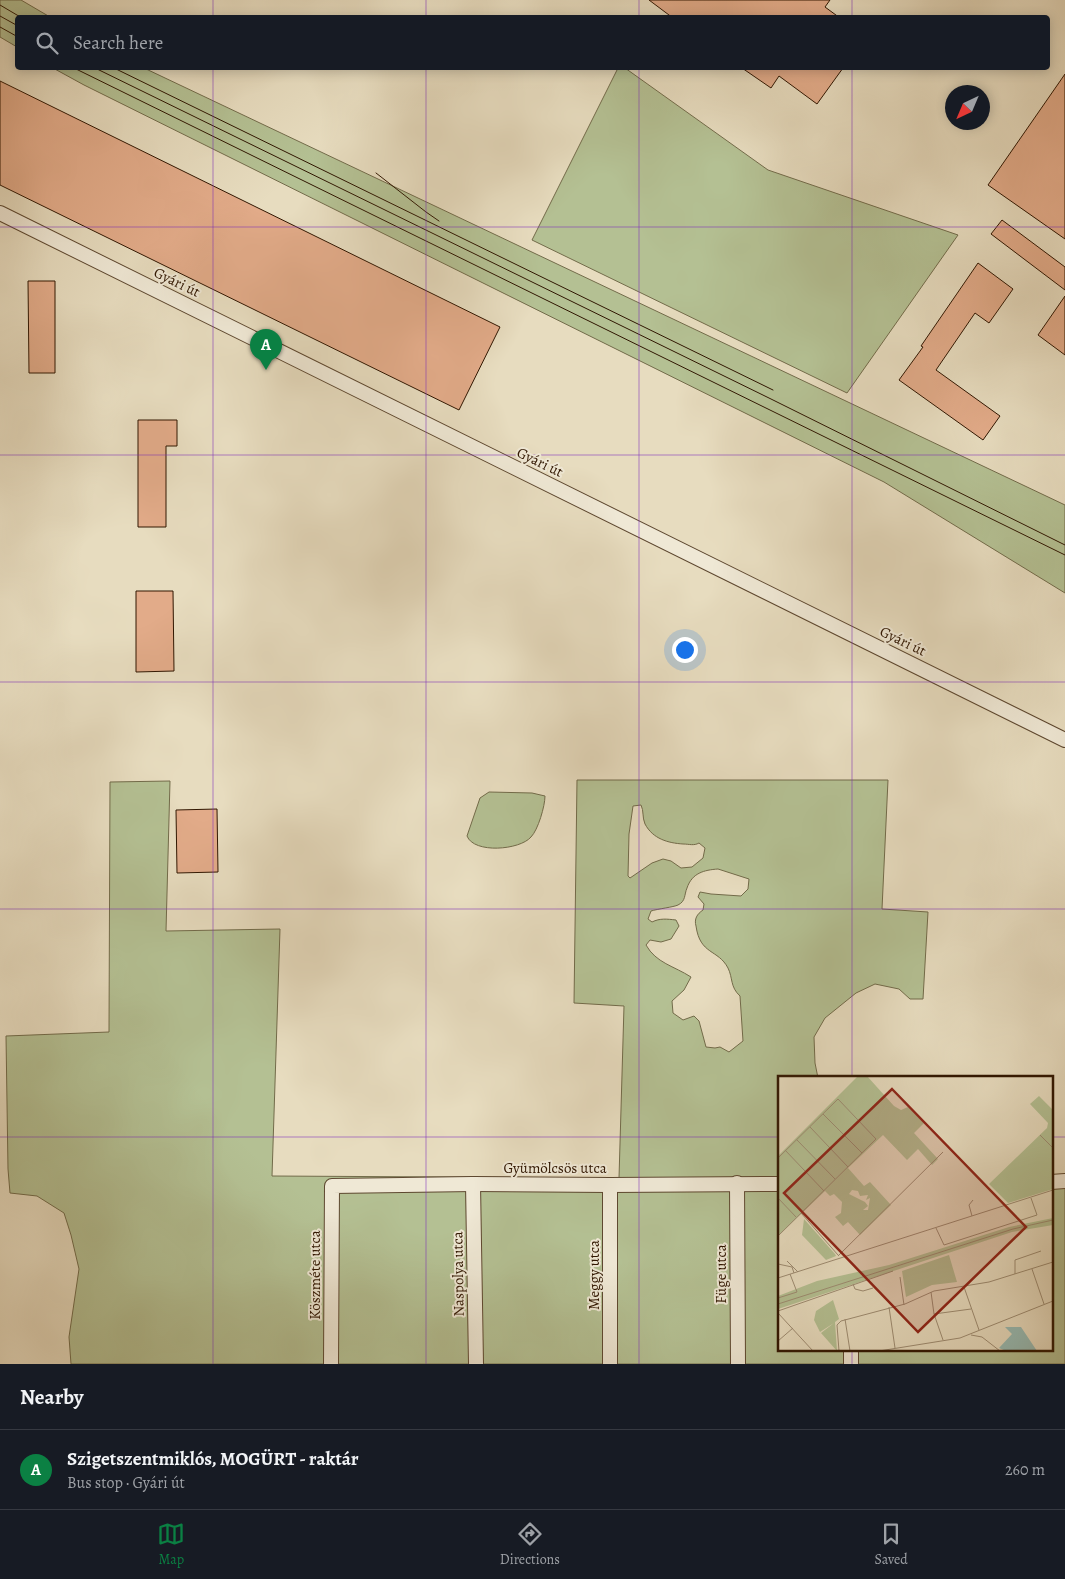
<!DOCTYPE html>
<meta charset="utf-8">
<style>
:root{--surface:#171b24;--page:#20242c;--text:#f1f3f6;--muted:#9ea1a6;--line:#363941;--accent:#0b8043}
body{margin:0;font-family:Alegreya,serif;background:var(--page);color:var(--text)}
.compass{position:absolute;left:945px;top:85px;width:45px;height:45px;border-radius:50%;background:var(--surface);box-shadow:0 2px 12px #0003;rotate:224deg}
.you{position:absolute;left:684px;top:649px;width:18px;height:18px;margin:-12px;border:4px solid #fff;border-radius:50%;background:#1a73e8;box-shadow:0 0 0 8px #1a73e833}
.badge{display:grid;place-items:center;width:32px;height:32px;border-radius:50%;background:var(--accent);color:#fff;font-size:16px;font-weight:700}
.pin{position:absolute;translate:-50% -41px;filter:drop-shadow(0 1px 2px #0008)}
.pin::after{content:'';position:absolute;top:26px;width:18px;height:15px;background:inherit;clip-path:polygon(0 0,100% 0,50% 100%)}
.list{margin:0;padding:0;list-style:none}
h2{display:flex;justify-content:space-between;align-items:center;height:65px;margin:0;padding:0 20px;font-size:21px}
h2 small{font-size:16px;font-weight:400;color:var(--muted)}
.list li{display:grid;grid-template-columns:32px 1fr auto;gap:15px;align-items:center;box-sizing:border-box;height:80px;padding:0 20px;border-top:1px solid var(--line)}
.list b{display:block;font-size:19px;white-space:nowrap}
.list p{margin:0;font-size:16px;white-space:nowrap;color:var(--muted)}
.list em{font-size:16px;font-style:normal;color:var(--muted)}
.icon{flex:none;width:28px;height:28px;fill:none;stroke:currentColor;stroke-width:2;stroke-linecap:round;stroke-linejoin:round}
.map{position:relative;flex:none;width:1065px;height:1364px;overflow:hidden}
.search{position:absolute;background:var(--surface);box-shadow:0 2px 12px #0003;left:15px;right:15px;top:15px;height:55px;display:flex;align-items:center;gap:12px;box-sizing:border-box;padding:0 18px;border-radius:5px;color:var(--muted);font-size:19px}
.sheet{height:145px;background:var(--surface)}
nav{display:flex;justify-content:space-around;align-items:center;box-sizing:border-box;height:70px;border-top:1px solid var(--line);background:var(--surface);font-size:14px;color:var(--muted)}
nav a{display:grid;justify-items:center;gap:2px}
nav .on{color:var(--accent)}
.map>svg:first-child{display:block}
.green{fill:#b4c093;stroke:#726b4a;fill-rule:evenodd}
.building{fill:#e2ab89;stroke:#301601}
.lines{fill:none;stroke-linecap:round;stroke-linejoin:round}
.minor-casing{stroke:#5e4830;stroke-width:16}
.minor{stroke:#efe8d5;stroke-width:14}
.tram{stroke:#301601;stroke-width:1}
.grid{fill:none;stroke:#7b2cbf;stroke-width:1;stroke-opacity:0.55}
.labels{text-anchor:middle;stroke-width:4;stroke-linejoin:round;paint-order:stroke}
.street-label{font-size:15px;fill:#301601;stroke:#efe8d5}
.inset-road{fill:none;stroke:#9e8d73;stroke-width:1}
.view{fill:#8f2418;fill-opacity:0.15;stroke:#8f2418;stroke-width:2.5}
.inset-edge{fill:none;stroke:#301601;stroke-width:2.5}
</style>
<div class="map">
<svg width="1065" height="1364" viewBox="0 0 1065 1364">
<rect width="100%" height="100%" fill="#e7dcbf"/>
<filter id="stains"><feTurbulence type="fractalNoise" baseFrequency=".004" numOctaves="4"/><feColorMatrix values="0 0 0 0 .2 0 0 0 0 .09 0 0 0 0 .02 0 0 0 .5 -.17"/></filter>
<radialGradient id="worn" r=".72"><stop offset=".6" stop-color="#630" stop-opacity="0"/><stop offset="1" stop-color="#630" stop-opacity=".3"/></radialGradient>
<g class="green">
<polygon points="0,0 21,0 50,17 18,18 17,47 0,37"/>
<polygon points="53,68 144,68 1065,505 1065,593 884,482 84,85"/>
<polygon points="618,68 625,68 768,170 958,235 847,393 532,240"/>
<path d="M577 780H888L882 909 928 912 923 999H910L899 989 875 984 856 993 825 1018 814 1037 815 1063 818 1078H779V1350H1051V1179H1065V1364H71L69 1337 79 1269 71 1235 64 1213 37 1196 10 1193 8 1169 6 1036 109 1032 110 782 170 781 166 931 280 929 272 1176 619 1178 624 1006 574 1003ZM641 805C644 811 642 817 645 824 653 839 668 843 683 844 689 844 694 846 699 843L705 848 703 858 692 867 681 868 671 861 663 859 652 863 630 878 628 876 629 834 633 806ZM718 869 749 879 748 889 741 896 711 894 700 892 698 897 704 904 703 910C697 914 694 919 696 926 700 955 718 949 728 968 733 978 730 987 740 996L743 1041 729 1052 720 1047 715 1048 706 1047 699 1021 694 1016 683 1020 673 1013 672 1001 684 990 691 977C674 966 656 963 646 945L650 940 661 942 671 939 679 926 676 920C667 919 660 918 652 922L648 919 651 911C657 909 674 907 678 905 686 901 684 895 687 888 692 873 704 870 718 869Z"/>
<path d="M489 792 532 793 545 796C545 806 538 830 531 837 520 850 474 854 467 836L480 798Z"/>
</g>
<g class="building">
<polygon points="649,0 830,0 825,7 840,18 673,18"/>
<polygon points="742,68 843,68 817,104 779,76 771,88"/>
<polygon points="1065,74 1065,239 988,185"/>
<polygon points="0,81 500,327 459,410 0,185"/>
<polygon points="1002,220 1065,267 1065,290 991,234"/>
<polygon points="978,263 1013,289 989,323 975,313 936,370 1000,416 983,440 899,380 923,347 921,346"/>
<polygon points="28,281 55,281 55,373 29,373"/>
<polygon points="1065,296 1065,355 1038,335"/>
<polygon points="138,420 177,420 177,446 166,446 166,527 138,527"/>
<polygon points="136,591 173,591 174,671 136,672"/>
<polygon points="217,809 218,872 177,873 176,810"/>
</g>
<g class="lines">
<g class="minor-casing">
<g id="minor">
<polyline points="0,213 1065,740"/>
<polyline points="1051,1182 1065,1181"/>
<polyline points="737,1183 738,1364"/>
<polyline points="473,1184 476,1364"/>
<polyline points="331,1364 332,1186 473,1184 610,1185 779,1184"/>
<polyline points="610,1364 610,1185"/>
<polyline points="851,1364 851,1350"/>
</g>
</g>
<use href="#minor" class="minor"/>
<g class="tram">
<polyline points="0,5 22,18"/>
<polyline points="0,16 18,26"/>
<polyline points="0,27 18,37"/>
<polyline points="74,68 1065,555"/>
<polyline points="95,68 771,399 1065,545"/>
<polyline points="114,68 773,390"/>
<polyline points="376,173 426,212 439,221"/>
</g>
</g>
<path class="grid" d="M213 0V18M426 0V18M639 0V18M852 0V18M213 68V1364M426 68V1364M639 68V1364M852 68V1078M0 227H1065M0 455H1065M0 682H1065M0 909H1065M0 1137H779M1051 1137H1065M852 1350V1364"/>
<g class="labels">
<g class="street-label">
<text transform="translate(177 282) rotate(26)" y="5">Gyári út</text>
<text transform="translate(540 462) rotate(26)" y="5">Gyári út</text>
<text transform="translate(903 641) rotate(26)" y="5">Gyári út</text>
<text x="555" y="1173">Gyümölcsös utca</text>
<text transform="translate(458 1274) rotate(-91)" y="5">Naspolya utca</text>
<text transform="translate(721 1274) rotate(-90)" y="5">Füge utca</text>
<text transform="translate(315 1275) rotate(-90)" y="5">Köszméte utca</text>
<text transform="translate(594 1275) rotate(-90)" y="5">Meggy utca</text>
</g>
</g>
<g transform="translate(778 1076)">
<rect width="275" height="275" fill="#e7dcbf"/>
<path d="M80 0H89L116 30 123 34 130 31 146 47 136 57 160 83 154 89 140 73 129 84 105 59 70 92 86 110 92 106 113 129 82 159 70 146 65 150 57 141 63 137 64 126 56 118 52 120 47 115 0 160V80ZM74 114 80 115 82 120 90 119 88 124 92 122 90 134H85L90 130 87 126 71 118ZM261 20 275 34V113L230 127 211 108 269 52 270 47 252 28ZM275 142V149L234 156 0 233V220L39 205 111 189 231 151ZM26 143 57 178 58 180 48 184 24 159ZM171 179 179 206 154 209 128 221 124 195ZM55 224 61 243 57 246 59 275 43 257 56 247 42 256 36 244 38 235Z" fill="#b4c093" fill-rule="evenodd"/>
<path d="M227 251H243L259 275H228L221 272 234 258Z" fill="#97bbb4"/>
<path class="inset-road" d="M45 38 84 77M32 51 70 91M262 59 275 72M19 64 57 103M7 74 46 115M0 82 60 23 98 63 0 160M0 122 18 141M23 137 60 179M194 140 191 129 195 124M158 152 166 169 259 139 253 122M60 180 165 76M9 185 20 196M0 188 14 191 16 197M254 193 266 228M237 198V184L263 175M122 201 126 229M0 202 275 114M75 208 77 213 85 215 95 212M186 211 201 254M153 216 156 238M0 222 19 216 12 198M0 228 235 153 275 144M111 231 117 272M0 235 115 195M0 237 35 275M67 243 72 275M193 259 204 261 222 275M165 264 156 238 193 233M0 265 15 252M61 275 59 249 63 245 127 228 156 215 211 206 275 186M101 275 182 262 275 225"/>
<path class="view" d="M114 13 248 151 140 256 6 117Z"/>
<rect width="275" height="275" class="inset-edge"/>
</g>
<rect width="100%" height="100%" filter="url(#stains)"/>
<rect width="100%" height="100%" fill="url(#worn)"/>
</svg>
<svg class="compass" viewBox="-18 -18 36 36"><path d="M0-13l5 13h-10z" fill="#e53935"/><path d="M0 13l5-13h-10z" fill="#9ea1a6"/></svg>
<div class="you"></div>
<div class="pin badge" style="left:266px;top:370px">A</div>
<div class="search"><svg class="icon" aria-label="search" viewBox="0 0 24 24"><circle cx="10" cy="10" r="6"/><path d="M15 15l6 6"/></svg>Search here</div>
</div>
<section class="sheet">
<h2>Nearby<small></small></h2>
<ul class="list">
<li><span class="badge">A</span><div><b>Szigetszentmiklós, MOGÜRT - raktár</b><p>Bus stop · Gyári út</p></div><em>260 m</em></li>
</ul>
</section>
<nav>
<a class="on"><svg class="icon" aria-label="map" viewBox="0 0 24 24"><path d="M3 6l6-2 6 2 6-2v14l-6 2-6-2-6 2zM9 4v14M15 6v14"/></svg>Map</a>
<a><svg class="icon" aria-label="directions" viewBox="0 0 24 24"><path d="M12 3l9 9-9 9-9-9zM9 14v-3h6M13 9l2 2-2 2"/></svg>Directions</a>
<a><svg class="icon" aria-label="saved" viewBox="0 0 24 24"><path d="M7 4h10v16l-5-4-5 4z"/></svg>Saved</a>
</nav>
